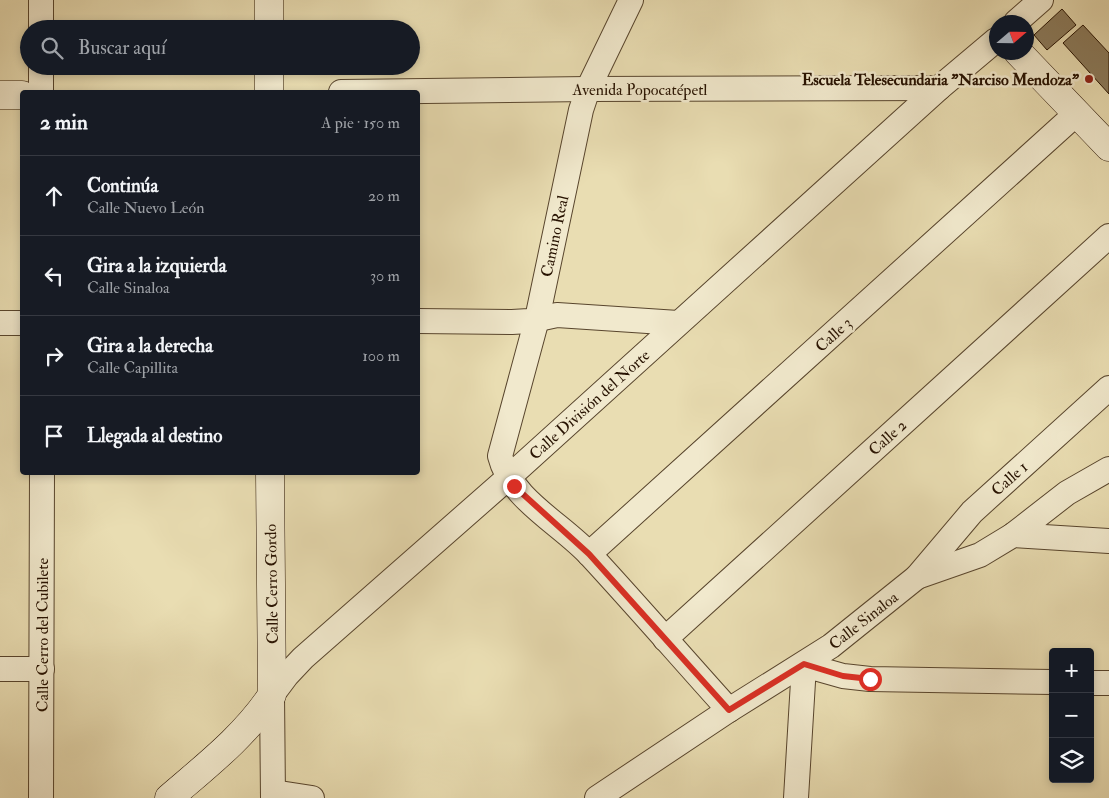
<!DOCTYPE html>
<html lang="es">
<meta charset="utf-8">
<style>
:root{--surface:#171b24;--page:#20242c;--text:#f1f3f6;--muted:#9ea1a6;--line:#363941}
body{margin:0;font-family:"IM FELL Double Pica",serif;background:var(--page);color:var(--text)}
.controls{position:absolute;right:15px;bottom:15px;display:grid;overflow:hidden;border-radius:5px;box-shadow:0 2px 8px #0003}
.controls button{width:45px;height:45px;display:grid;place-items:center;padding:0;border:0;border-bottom:1px solid var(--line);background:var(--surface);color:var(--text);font:25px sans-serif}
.compass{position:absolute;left:989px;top:15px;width:45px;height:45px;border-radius:50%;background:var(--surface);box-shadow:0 2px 8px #0003;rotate:70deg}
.stop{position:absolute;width:15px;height:15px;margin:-11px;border:4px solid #d93025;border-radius:50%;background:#fff}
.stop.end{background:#d93025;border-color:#fff;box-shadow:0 1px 5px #0008}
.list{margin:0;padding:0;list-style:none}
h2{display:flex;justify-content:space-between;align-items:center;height:65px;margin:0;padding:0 20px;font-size:21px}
h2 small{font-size:16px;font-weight:400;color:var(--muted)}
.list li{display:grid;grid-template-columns:32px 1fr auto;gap:15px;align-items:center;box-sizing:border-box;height:80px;padding:0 20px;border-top:1px solid var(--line)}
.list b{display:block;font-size:19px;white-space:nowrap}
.list p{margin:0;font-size:16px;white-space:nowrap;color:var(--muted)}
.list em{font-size:16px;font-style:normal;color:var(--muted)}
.icon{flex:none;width:28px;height:28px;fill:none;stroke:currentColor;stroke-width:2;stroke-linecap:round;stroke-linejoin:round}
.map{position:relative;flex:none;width:1109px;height:798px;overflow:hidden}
.search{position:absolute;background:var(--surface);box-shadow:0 2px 8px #0003;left:20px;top:20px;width:400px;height:55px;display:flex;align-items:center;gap:12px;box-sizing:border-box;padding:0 18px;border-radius:28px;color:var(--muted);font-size:19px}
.panel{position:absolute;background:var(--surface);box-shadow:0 2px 8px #0003;left:20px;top:90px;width:400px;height:385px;border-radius:5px}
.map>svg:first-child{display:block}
.building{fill:#8c7c5d;stroke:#271201}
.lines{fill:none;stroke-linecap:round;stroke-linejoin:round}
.street-casing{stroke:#58452d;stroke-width:26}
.secondary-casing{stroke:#271201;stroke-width:29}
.street{stroke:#f1e9cd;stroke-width:24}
.secondary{stroke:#f1e9cd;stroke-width:28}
.route{stroke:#d93025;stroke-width:6}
.poi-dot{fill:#8f2418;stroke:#f1e9cd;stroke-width:2}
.labels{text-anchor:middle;stroke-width:5;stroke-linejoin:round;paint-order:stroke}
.poi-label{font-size:16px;font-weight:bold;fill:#271201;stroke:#f1e9cd;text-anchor:end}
.street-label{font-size:16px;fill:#271201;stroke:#f1e9cd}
</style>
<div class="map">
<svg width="1109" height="798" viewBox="0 0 1109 798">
<rect width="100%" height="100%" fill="#e9ddb2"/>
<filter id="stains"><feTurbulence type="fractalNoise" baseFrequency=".004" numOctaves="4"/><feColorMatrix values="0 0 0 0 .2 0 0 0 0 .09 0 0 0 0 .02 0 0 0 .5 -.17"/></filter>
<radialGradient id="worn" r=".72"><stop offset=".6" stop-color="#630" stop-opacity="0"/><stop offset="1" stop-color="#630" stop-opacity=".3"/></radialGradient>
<g class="building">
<polygon points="1062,9 1076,25 1047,50 1034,35"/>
<polygon points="1083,25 1109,53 1109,94 1063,43"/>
</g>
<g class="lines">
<g class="street-casing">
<g id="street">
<polyline points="41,0 41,29"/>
<path d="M631 0 588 89 581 110 537 319 500 456C511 500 562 524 591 556 638 607 683 659 729 710"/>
<polyline points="1016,22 1041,0"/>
<polyline points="41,66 41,92"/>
<polyline points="341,92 588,89 939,88"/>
<polyline points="418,321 512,322 529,321 557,315 678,323"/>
<polyline points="0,323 22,323"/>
<polyline points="1013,535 1109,541"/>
<polyline points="589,554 1077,113"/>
<polyline points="917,577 972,512 1109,388"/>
<polyline points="665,639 1109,236"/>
<polyline points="0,669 42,669"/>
<polyline points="1090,683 1109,683"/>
<polyline points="273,792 312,798"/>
<polyline points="41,798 42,472"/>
<polyline points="273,798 272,695 287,675 303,658 509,477 939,88 996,40"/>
<polyline points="597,798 729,710 831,646 917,577 980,555 1013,535 1067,493 1109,469"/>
<polyline points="796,798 804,665 843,676 870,679 1053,682"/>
</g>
</g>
<g class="secondary-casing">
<g id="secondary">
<polyline points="269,29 269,0"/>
<polyline points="1018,52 1109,147"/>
<polyline points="269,92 269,66"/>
<polyline points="0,95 22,95"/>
<path d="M169 798C206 766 245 736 272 695L270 472"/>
</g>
</g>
<use href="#street" class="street"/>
<use href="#secondary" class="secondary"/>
</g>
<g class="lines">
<polyline class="route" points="514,486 589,554 729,710 804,664 843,676 870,679"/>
</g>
<circle class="poi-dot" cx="1089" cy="79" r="5"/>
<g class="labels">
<g class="poi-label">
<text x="1079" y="85">Escuela Telesecundaria "Narciso Mendoza"</text>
</g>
<g class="street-label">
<text x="640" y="95">Avenida Popocatépetl</text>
<text transform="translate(554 236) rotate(-78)" y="6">Camino Real</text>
<text transform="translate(833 334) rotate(-42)" y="6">Calle 3</text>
<text transform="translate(589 404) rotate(-42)" y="6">Calle División del Norte</text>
<text transform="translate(887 437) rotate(-42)" y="6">Calle 2</text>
<text transform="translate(1009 478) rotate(-42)" y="6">Calle 1</text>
<text transform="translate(271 584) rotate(-91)" y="6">Calle Cerro Gordo</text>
<text transform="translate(863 620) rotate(-38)" y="6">Calle Sinaloa</text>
<text transform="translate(42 635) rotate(-90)" y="6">Calle Cerro del Cubilete</text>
</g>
</g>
<rect width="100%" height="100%" filter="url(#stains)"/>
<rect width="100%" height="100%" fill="url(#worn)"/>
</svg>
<div class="controls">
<button>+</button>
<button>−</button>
<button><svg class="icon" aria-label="layers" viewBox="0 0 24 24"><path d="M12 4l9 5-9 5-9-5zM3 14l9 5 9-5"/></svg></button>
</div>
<svg class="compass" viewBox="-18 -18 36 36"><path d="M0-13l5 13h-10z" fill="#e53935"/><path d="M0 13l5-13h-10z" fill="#9ea1a6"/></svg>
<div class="stop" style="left:870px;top:679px"></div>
<div class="stop end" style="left:514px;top:486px"></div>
<div class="search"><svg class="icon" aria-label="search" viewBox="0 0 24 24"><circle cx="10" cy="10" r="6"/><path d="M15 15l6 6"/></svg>Buscar aquí</div>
<section class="panel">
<h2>2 min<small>A pie · 150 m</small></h2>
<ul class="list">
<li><svg class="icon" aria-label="ahead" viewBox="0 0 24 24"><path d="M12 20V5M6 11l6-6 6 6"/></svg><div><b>Continúa</b><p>Calle Nuevo León</p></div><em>20 m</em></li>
<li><svg class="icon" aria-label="left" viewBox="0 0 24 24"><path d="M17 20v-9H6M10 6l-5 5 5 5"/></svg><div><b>Gira a la izquierda</b><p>Calle Sinaloa</p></div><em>30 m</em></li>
<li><svg class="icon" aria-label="right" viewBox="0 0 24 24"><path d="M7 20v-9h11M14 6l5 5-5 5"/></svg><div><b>Gira a la derecha</b><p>Calle Capillita</p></div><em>100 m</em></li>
<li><svg class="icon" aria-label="arrive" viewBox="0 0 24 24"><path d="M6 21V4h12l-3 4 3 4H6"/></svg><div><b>Llegada al destino</b></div></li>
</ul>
</section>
</div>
